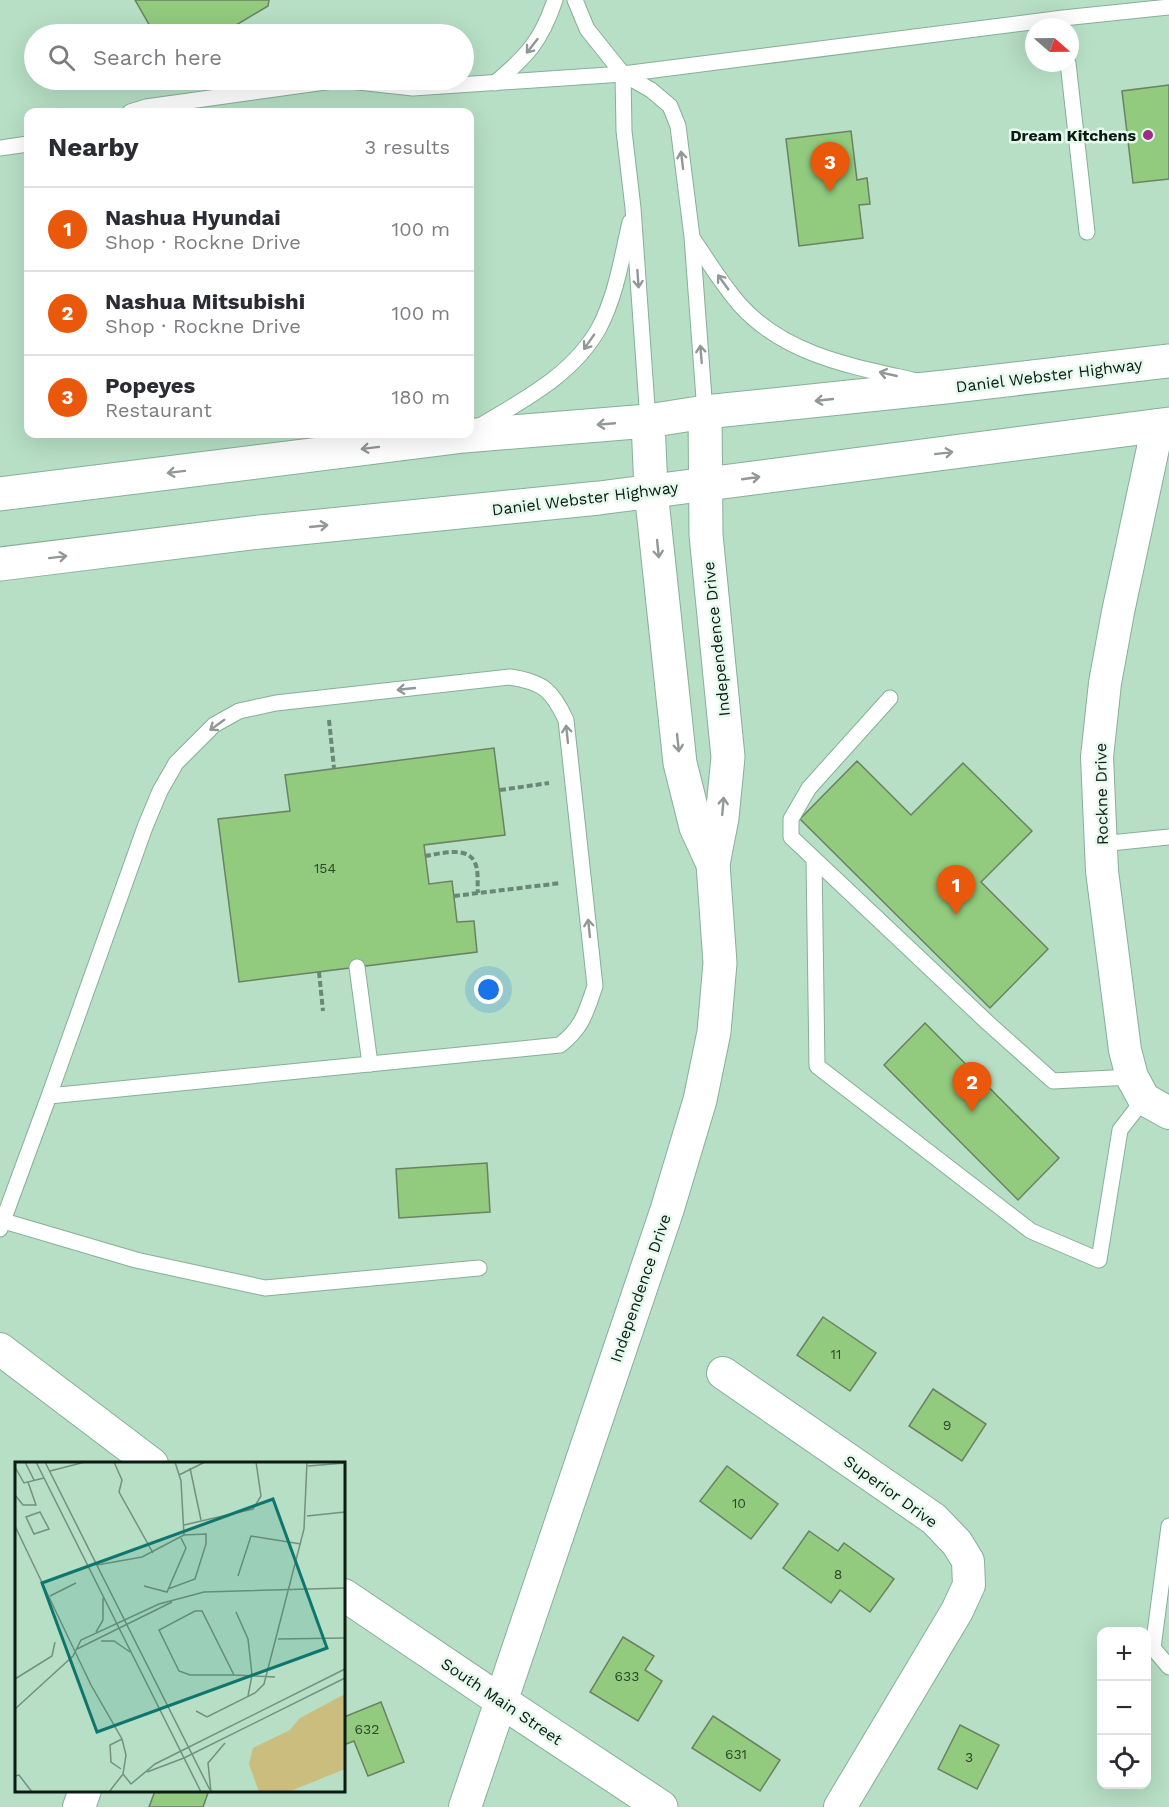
<!DOCTYPE html>
<meta charset="utf-8">
<style>
:root{--surface:#fff;--page:#f2f2f3;--text:#2b2b33;--muted:#7c7c81;--line:#e1e1e2;--accent:#ea580c}
body{margin:0;font-family:"Work Sans",sans-serif;background:var(--page);color:var(--text)}
.controls{position:absolute;right:18px;bottom:18px;display:grid;overflow:hidden;border-radius:12px;box-shadow:0 6px 24px #0002}
.controls button{width:54px;height:54px;display:grid;place-items:center;padding:0;border:0;border-bottom:2px solid var(--line);background:var(--surface);color:var(--text);font:30px sans-serif}
.compass{position:absolute;left:1025px;top:18px;width:54px;height:54px;border-radius:50%;background:var(--surface);box-shadow:0 6px 24px #0002;rotate:110deg}
.you{position:absolute;left:489px;top:990px;width:21px;height:21px;margin:-15px;border:4px solid #fff;border-radius:50%;background:#1a73e8;box-shadow:0 0 0 9px #1a73e833}
.badge{display:grid;place-items:center;width:39px;height:39px;border-radius:50%;background:var(--accent);color:#fff;font-size:20px;font-weight:700}
.pin{position:absolute;translate:-50% -50px;filter:drop-shadow(0 2px 3px #0008)}
.pin::after{content:'';position:absolute;top:32px;width:21px;height:18px;background:inherit;clip-path:polygon(0 0,100% 0,50% 100%)}
.list{margin:0;padding:0;list-style:none}
h2{display:flex;justify-content:space-between;align-items:center;height:78px;margin:0;padding:0 24px;font-size:26px}
h2 small{font-size:20px;font-weight:400;color:var(--muted)}
.list li{display:grid;grid-template-columns:39px 1fr auto;gap:18px;align-items:center;box-sizing:border-box;height:84px;padding:0 24px;border-top:2px solid var(--line)}
.list b{display:block;font-size:22px;white-space:nowrap}
.list p{margin:0;font-size:20px;white-space:nowrap;color:var(--muted)}
.list em{font-size:20px;font-style:normal;color:var(--muted)}
.icon{flex:none;width:33px;height:33px;fill:none;stroke:currentColor;stroke-width:2;stroke-linecap:round;stroke-linejoin:round}
.map{position:relative;flex:none;width:1169px;height:1807px;overflow:hidden}
.search{position:absolute;background:var(--surface);box-shadow:0 6px 24px #0002;left:24px;top:24px;width:450px;height:66px;display:flex;align-items:center;gap:15px;box-sizing:border-box;padding:0 21px;border-radius:33px;color:var(--muted);font-size:22px}
.panel{position:absolute;background:var(--surface);box-shadow:0 6px 24px #0002;left:24px;top:108px;width:450px;height:330px;border-radius:12px}
.map>svg:first-child{display:block}
.building{fill:#92ca7e;stroke:#6a8262;stroke-width:1.5}
.lines{fill:none;stroke-linecap:round;stroke-linejoin:round}
.lane-casing{stroke:#87af97;stroke-width:17}
.street-casing{stroke:#87af97;stroke-width:34}
.secondary-casing{stroke:#87af97;stroke-width:35}
.primary-casing{stroke:#87af97;stroke-width:35}
.path{stroke:#6a8876;stroke-width:4;stroke-dasharray:6 3;stroke-linecap:butt}
.lane{stroke:#fff;stroke-width:15}
.street{stroke:#fff;stroke-width:32}
.secondary{stroke:#fff;stroke-width:33}
.primary{stroke:#fff;stroke-width:33}
.oneway{stroke:#929895}
.poi-dot{fill:#a02c87;stroke:#e5faed;stroke-width:2}
.labels{text-anchor:middle;stroke-width:5;stroke-linejoin:round;paint-order:stroke}
.number-label{font-size:14px;fill:#2e472e}
.poi-label{font-size:16px;font-weight:bold;fill:#0c1b13;stroke:#e5faed;text-anchor:end}
.street-label{font-size:16px;fill:#0c1b13;stroke:#e5faed}
.inset-road{fill:none;stroke:#72917e;stroke-width:1.5}
.view{fill:#0f766e;fill-opacity:0.15;stroke:#0f766e;stroke-width:3}
.inset-edge{fill:none;stroke:#0c1b13;stroke-width:3}
</style>
<div class="map">
<svg width="1169" height="1807" viewBox="0 0 1169 1807">
<rect width="100%" height="100%" fill="#b6dfc5"/>
<g class="building">
<polygon points="135,0 269,0 268,6 221,34 186,34 150,26"/>
<polygon points="1169,85 1169,179 1133,183 1122,91"/>
<polygon points="851,131 857,180 867,178 870,204 859,205 863,238 799,246 786,139"/>
<polygon points="494,748 505,835 424,845 429,884 452,881 457,922 474,921 477,952 239,982 218,819 290,811 285,775"/>
<polygon points="857,761 911,815 963,763 1032,831 981,882 1048,949 990,1008 800,819"/>
<polygon points="925,1023 1059,1158 1018,1200 884,1065"/>
<polygon points="487,1163 490,1212 399,1218 396,1169"/>
<polygon points="823,1317 876,1353 850,1391 797,1355"/>
<polygon points="933,1389 986,1424 962,1461 909,1426"/>
<polygon points="727,1466 778,1504 751,1539 700,1501"/>
<polygon points="809,1531 838,1551 844,1543 894,1579 870,1612 840,1590 831,1603 783,1568"/>
<polygon points="623,1637 654,1656 645,1670 662,1681 638,1721 590,1692"/>
<polygon points="381,1702 404,1762 368,1776 354,1741 344,1745 344,1717"/>
<polygon points="713,1716 780,1760 760,1791 692,1748"/>
<polygon points="960,1725 999,1745 977,1789 938,1769"/>
<polygon points="160,1790 209,1790 203,1807 149,1807 155,1791 159,1793"/>
</g>
<g class="lines">
<g class="lane-casing">
<g id="lane">
<polyline points="575,0 587,29 623,74 651,90 670,106 678,126 692,237 705,412"/>
<polyline points="1068,63 1087,232"/>
<polyline points="623,74 624,131 633,208 648,421"/>
<path d="M495 83C528 55 541 41 555 0"/>
<polyline points="130,112 146,107 340,80 413,88 623,74 1063,18 1169,7"/>
<polyline points="0,148 28,144"/>
<path d="M693 239C708 261 723 286 741 306 786 355 851 366 913 380"/>
<path d="M480 426C523 400 573 375 599 328 616 296 622 257 630 222"/>
<polyline points="890,698 809,788 791,819 791,837 988,1023 1053,1081 1132,1077"/>
<polyline points="1101,844 1169,837"/>
<polyline points="814,859 817,1066 1031,1231 1099,1260 1120,1130 1144,1099"/>
<polyline points="357,967 370,1064"/>
<polyline points="0,1220 136,1260 265,1288 479,1268"/>
<path d="M0 1229 49 1096 560 1045C583 1027 586 1012 595 986L566 720C552 690 543 682 510 677L276 703 239 711 214 725 176 763 160 791 145 827 49 1096"/>
<polyline points="1169,1526 1153,1648 1169,1667"/>
</g>
</g>
<g class="street-casing">
<g id="street">
<polyline points="1158,425 1118,612 1105,683 1097,757 1102,871 1125,1050 1132,1077 1144,1099 1169,1113"/>
<polyline points="0,1349 152,1464"/>
<polyline points="723,1373 934,1519 957,1543 968,1561 969,1585 957,1611 840,1807"/>
<polyline points="344,1595 501,1701 465,1807"/>
<polyline points="79,1807 85,1790"/>
</g>
</g>
<g class="secondary-casing">
<g id="secondary">
<polyline points="648,421 651,491 680,763 696,827 713,864"/>
<polyline points="661,1807 501,1701 667,1210 700,1100 714,1032 720,963 713,864 722,818 728,757 706,535 705,412"/>
</g>
</g>
<g class="primary-casing">
<g id="primary">
<polyline points="0,494 464,436 648,421 705,412 945,387 1169,361"/>
<polyline points="0,564 260,532 599,498 1169,424"/>
</g>
</g>
<g class="path">
<polyline points="329,720 334,768"/>
<polyline points="500,790 549,783"/>
<path d="M425 856C439 854 468 845 475 863 479 871 477 884 478 893"/>
<polyline points="454,896 561,883"/>
<polyline points="319,972 323,1011"/>
</g>
<use href="#lane" class="lane"/>
<use href="#street" class="street"/>
<use href="#secondary" class="secondary"/>
<use href="#primary" class="primary"/>
</g>
<defs><path id="oneway-shaft" d="M-6 0H5M1.5-3L5.5 0L1.5 3" fill="none" stroke-width="1.6" stroke-linecap="round" stroke-linejoin="round" transform="scale(1.5)"/></defs>
<g class="oneway">
<use href="#oneway-shaft" transform="translate(532 46) rotate(128)"/>
<use href="#oneway-shaft" transform="translate(682 160) rotate(-97)"/>
<use href="#oneway-shaft" transform="translate(638 279) rotate(86)"/>
<use href="#oneway-shaft" transform="translate(723 282) rotate(-126)"/>
<use href="#oneway-shaft" transform="translate(589 342) rotate(125)"/>
<use href="#oneway-shaft" transform="translate(701 354) rotate(-95)"/>
<use href="#oneway-shaft" transform="translate(888 374) rotate(-167)"/>
<use href="#oneway-shaft" transform="translate(824 400) rotate(174)"/>
<use href="#oneway-shaft" transform="translate(606 424) rotate(175)"/>
<use href="#oneway-shaft" transform="translate(370 448) rotate(173)"/>
<use href="#oneway-shaft" transform="translate(944 453) rotate(-7)"/>
<use href="#oneway-shaft" transform="translate(176 472) rotate(173)"/>
<use href="#oneway-shaft" transform="translate(751 478) rotate(-8)"/>
<use href="#oneway-shaft" transform="translate(319 526) rotate(-6)"/>
<use href="#oneway-shaft" transform="translate(658 549) rotate(84)"/>
<use href="#oneway-shaft" transform="translate(58 557) rotate(-7)"/>
<use href="#oneway-shaft" transform="translate(406 689) rotate(174)"/>
<use href="#oneway-shaft" transform="translate(217 725) rotate(144)"/>
<use href="#oneway-shaft" transform="translate(567 734) rotate(-96)"/>
<use href="#oneway-shaft" transform="translate(678 743) rotate(84)"/>
<use href="#oneway-shaft" transform="translate(723 806) rotate(-85)"/>
<use href="#oneway-shaft" transform="translate(589 928) rotate(-96)"/>
</g>
<circle class="poi-dot" cx="1148" cy="135" r="6"/>
<g class="labels">
<g class="number-label">
<text x="325" y="873">154</text>
<text x="836" y="1359">11</text>
<text x="947" y="1430">9</text>
<text x="739" y="1508">10</text>
<text x="838" y="1579">8</text>
<text x="627" y="1681">633</text>
<text x="367" y="1734">632</text>
<text x="736" y="1759">631</text>
<text x="969" y="1762">3</text>
</g>
<g class="poi-label">
<text x="1136" y="141">Dream Kitchens</text>
</g>
<g class="street-label">
<text transform="translate(1049 375) rotate(-7)" y="6">Daniel Webster Highway</text>
<text transform="translate(585 498) rotate(-7)" y="6">Daniel Webster Highway</text>
<text transform="translate(716 639) rotate(-96)" y="6">Independence Drive</text>
<text transform="translate(1101 794) rotate(-91)" y="6">Rockne Drive</text>
<text transform="translate(640 1288) rotate(-71)" y="6">Independence Drive</text>
<text transform="translate(891 1491) rotate(36)" y="6">Superior Drive</text>
<text transform="translate(502 1701) rotate(34)" y="6">South Main Street</text>
</g>
</g>
<g transform="translate(15 1462)">
<rect width="330" height="330" fill="#b6dfc5"/>
<path d="M330 232V307L273 330H244L234 302 238 286 275 268 285 256Z" fill="#cbbd7e"/>
<path class="inset-road" d="M10 0 19 18M21 0 186 330M30 0 195 328M99 0 107 18 104 30 138 91M293 4 330 1M0 5 9 21 29 16M175 6 186 58M35 9 70 0M164 13 190 0M0 33 8 43H21L13 20M25 50 34 67 19 72 11 55ZM292 54 330 50M169 63 238 47 246 34 241 0M0 64 76 223 107 277 111 293 108 312 116 322 140 302 166 289M82 103 127 95 169 73 166 19 160 0M223 114 236 74 286 82M129 124 152 130 171 86 166 76M153 127 180 117 191 82V72L169 73M35 134 61 121M221 150 233 177 237 213 233 234M81 170 88 158V136M263 177 330 176M86 179H99L115 190M62 187 157 140M219 213H175L164 209 144 168 180 149H187L219 213 260 215M0 217 37 194 40 180M0 247 58 194 66 178 144 142 189 130 330 126M181 249 192 255 240 231 249 222 289 67 292 0M166 289 330 207M169 296 330 216M106 307 96 300 95 283 107 277M132 310 169 296M0 314 4 313 17 330M94 330 108 312M196 330 193 301 210 281"/>
<path class="view" d="M258 37 312 186 82 270 27 121Z"/>
<rect width="330" height="330" class="inset-edge"/>
</g>
</svg>
<div class="controls">
<button>+</button>
<button>−</button>
<button><svg class="icon" aria-label="locate" viewBox="0 0 24 24"><circle cx="12" cy="12" r="6"/><path d="M12 2v4M12 18v4M2 12h4M18 12h4"/></svg></button>
</div>
<svg class="compass" viewBox="-18 -18 36 36"><path d="M0-13l5 13h-10z" fill="#e53935"/><path d="M0 13l5-13h-10z" fill="#7c7c81"/></svg>
<div class="you"></div>
<div class="pin badge" style="left:956px;top:915px">1</div>
<div class="pin badge" style="left:972px;top:1112px">2</div>
<div class="pin badge" style="left:830px;top:192px">3</div>
<div class="search"><svg class="icon" aria-label="search" viewBox="0 0 24 24"><circle cx="10" cy="10" r="6"/><path d="M15 15l6 6"/></svg>Search here</div>
<section class="panel">
<h2>Nearby<small>3 results</small></h2>
<ul class="list">
<li><span class="badge">1</span><div><b>Nashua Hyundai</b><p>Shop · Rockne Drive</p></div><em>100 m</em></li>
<li><span class="badge">2</span><div><b>Nashua Mitsubishi</b><p>Shop · Rockne Drive</p></div><em>100 m</em></li>
<li><span class="badge">3</span><div><b>Popeyes</b><p>Restaurant</p></div><em>180 m</em></li>
</ul>
</section>
</div>
